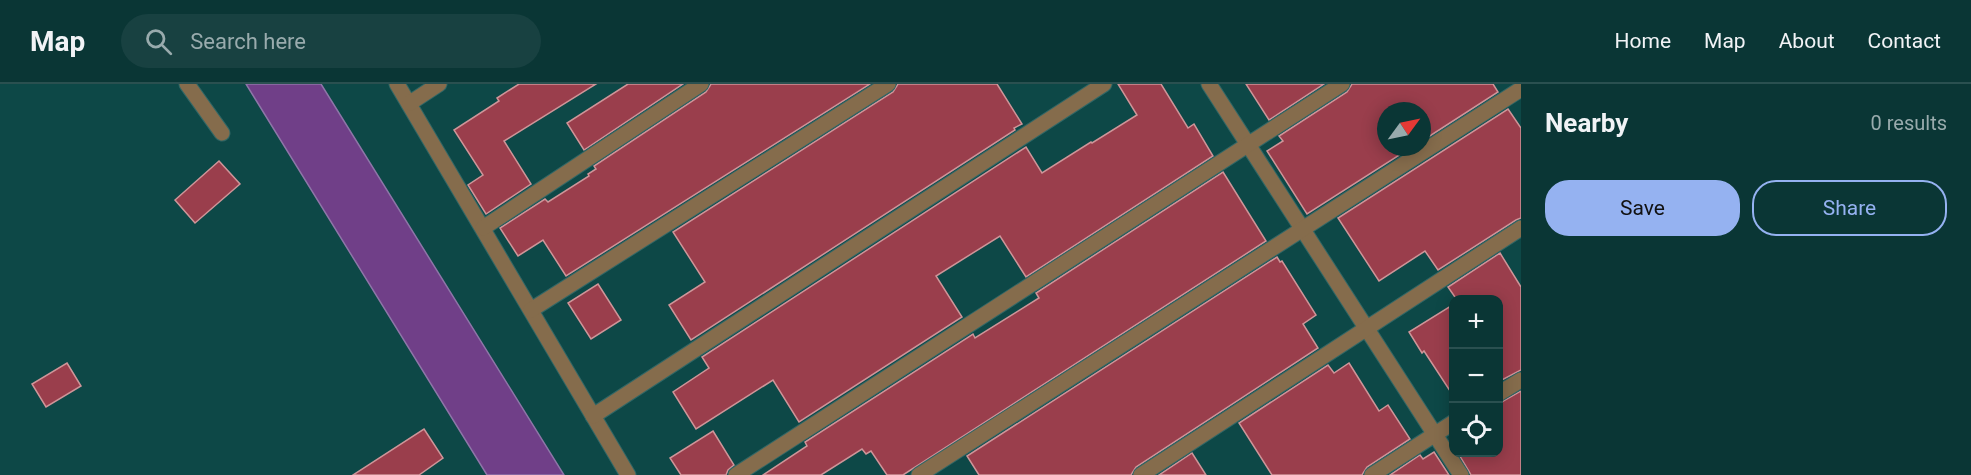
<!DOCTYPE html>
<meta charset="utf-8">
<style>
:root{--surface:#0a3635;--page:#184141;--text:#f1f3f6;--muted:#99abad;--line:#2a5050;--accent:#95b2f1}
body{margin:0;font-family:Roboto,sans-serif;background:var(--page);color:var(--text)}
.controls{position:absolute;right:18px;bottom:18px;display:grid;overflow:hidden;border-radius:12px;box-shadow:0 3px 15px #0003}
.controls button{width:54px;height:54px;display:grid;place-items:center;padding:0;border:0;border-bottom:2px solid var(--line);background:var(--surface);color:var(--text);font:30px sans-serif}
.compass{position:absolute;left:1377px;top:18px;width:54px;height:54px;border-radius:50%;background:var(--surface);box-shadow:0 3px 15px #0003;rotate:57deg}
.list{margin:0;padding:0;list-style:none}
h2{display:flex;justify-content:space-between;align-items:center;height:78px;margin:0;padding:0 24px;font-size:26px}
h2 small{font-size:20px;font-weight:400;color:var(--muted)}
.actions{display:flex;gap:12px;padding:18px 24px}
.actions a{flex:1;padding:14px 0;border:2px solid var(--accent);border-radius:24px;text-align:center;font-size:21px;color:var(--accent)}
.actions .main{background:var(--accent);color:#111}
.icon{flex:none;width:33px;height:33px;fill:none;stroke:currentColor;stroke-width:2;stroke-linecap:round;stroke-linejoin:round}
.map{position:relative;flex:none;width:1521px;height:391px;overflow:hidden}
header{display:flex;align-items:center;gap:36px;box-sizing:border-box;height:84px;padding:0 30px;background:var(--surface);border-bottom:2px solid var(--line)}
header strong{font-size:28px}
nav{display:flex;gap:33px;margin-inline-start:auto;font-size:21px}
.search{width:420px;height:54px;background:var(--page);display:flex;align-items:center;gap:15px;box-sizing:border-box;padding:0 21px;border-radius:33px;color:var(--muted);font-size:22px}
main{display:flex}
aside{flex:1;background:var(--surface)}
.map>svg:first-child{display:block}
.water{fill:#703f88;stroke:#8e76a8;stroke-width:1.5}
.building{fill:#9a3e4c;stroke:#cf9599;stroke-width:1.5}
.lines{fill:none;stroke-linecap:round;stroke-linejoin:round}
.minor-casing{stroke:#316766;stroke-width:17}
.minor{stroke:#856c4c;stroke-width:15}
</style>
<header>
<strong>Map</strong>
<div class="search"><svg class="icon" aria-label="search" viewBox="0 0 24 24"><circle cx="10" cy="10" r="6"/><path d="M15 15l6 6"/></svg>Search here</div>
<nav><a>Home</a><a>Map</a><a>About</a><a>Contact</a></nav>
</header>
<main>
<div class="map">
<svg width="1521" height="391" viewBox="0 0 1521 391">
<rect width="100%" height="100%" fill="#0d4847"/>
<polygon class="water" points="246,0 321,0 564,391 487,391"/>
<g class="building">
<polygon points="519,0 596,0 504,57 531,100 486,130 468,101 483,91 454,46 499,17 497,14"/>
<polygon points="628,0 683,0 584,66 567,39"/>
<polygon points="711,0 870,0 566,192 543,156 518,172 500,144 545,115 548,118 589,92 588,90 596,85 594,82 706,8"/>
<polygon points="898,0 997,0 1022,40 1014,44 1015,46 691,256 669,221 705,198 673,148 893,8"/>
<polygon points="1118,0 1161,0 1188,44 1194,40 1213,72 1026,193 1000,152 936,192 962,233 799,338 773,296 696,345 673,308 709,284 702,273 1026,63 1042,89 1091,58 1092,59 1137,31"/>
<polygon points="1246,0 1324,0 1269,36"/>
<polygon points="1352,0 1493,0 1498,8 1422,57 1422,27 1386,27 1386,63 1412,63 1307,130 1267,67 1283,57 1279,52 1347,8"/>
<polygon points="1508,25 1521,44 1521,134 1516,136 1438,186 1425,167 1379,197 1338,134"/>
<polygon points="219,77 240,100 195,139 175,116"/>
<polygon points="1223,88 1266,157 903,391 887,391 871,367 866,370 862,365 821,391 763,391 807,362 805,358 973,250 975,254 1039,214 1036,209"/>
<polygon points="1500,169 1521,203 1521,286 1498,298 1498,216 1457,216 1448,203"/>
<polygon points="1277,173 1280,178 1282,177 1316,231 1303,240 1318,264 1136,383 1131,391 979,391 967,372"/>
<polygon points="598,200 621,236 591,255 568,219"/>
<polygon points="1454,220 1454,313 1424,267 1422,269 1409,248"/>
<polygon points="67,279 81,302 46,323 32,300"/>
<polygon points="1349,279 1379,327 1388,321 1410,355 1367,383 1362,391 1272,391 1239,339 1328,281 1334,289"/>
<polygon points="1521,307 1521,391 1471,391 1458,369 1498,369 1498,320"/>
<polygon points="424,345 443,374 419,391 353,391"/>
<polygon points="713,347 734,381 728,386 726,391 681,391 670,374"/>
<polygon points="1434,368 1449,391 1390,391 1420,371 1423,375"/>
<polygon points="1192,369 1206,391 1159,391"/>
</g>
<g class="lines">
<g class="minor-casing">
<g id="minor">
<polyline points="187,0 222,49"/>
<polyline points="397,0 628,391"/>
<polyline points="1209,0 1461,391"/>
<polyline points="410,19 439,0"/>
<polyline points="483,144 701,0"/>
<polyline points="531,226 888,0"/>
<polyline points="1498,310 1521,296"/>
<polyline points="593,332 1104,0"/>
<polyline points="736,391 1342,0"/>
<polyline points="919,391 1521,5"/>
<polyline points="1141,391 1521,144"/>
<polyline points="1372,391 1454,338"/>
</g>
</g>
<use href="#minor" class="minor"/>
</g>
</svg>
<div class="controls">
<button>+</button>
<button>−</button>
<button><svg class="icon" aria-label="locate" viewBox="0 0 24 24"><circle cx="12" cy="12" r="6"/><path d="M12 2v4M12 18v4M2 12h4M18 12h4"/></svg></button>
</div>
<svg class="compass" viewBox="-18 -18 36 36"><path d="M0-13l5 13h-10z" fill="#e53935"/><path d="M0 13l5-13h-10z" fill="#99abad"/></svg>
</div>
<aside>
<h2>Nearby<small>0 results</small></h2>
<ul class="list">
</ul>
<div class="actions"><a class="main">Save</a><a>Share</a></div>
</aside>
</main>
